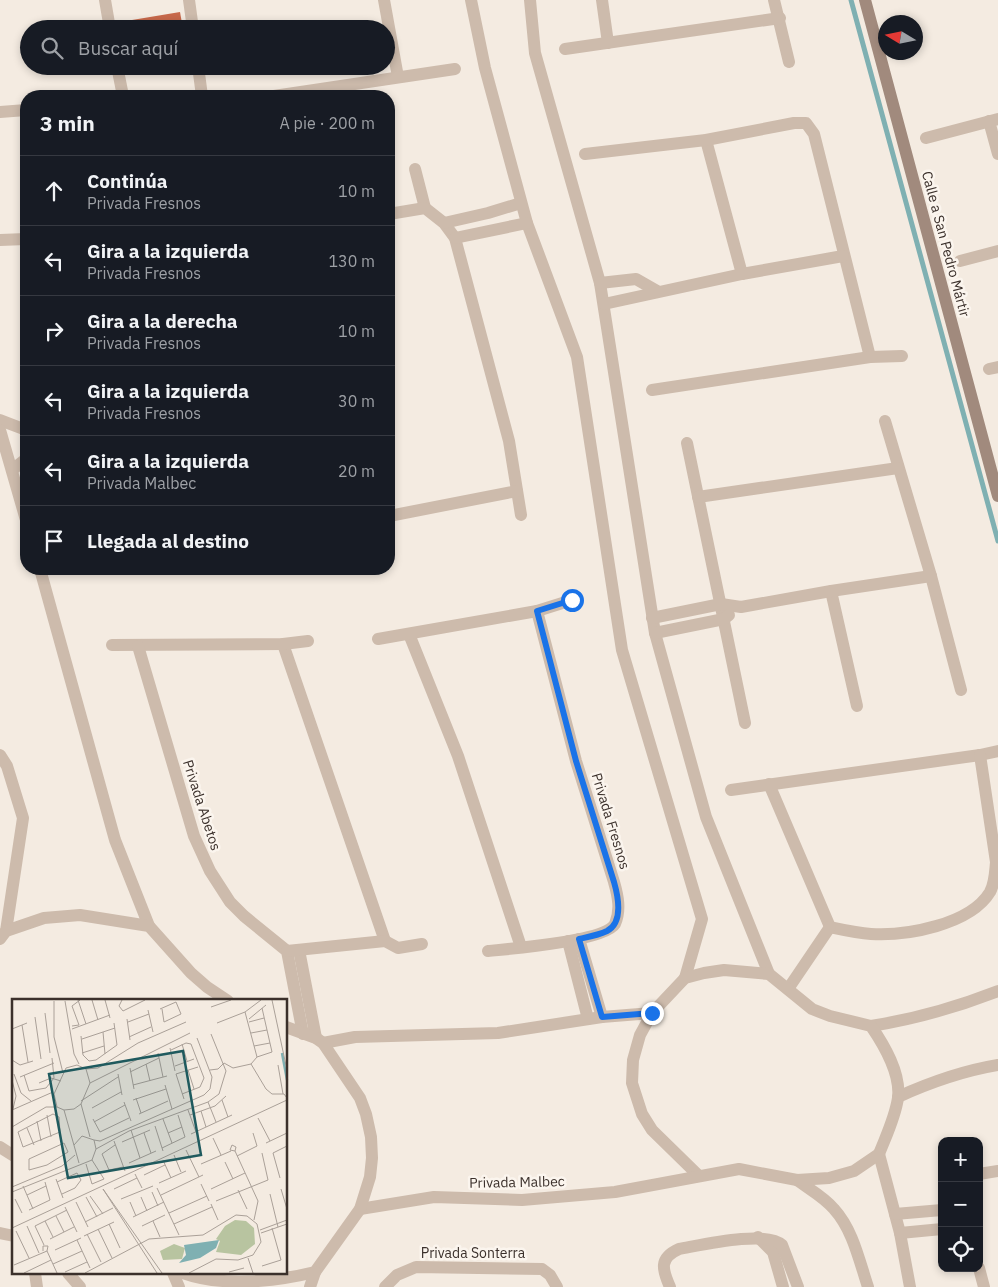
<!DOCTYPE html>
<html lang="es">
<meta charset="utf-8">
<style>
:root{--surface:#171b24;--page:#242831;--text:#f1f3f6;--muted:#9ea1a6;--line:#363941}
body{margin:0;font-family:"IBM Plex Sans",sans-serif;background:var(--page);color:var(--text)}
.controls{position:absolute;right:15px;bottom:15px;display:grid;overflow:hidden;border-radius:10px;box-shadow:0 2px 8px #0003}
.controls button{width:45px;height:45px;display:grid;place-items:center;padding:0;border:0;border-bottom:1px solid var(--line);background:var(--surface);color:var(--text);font:25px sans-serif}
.compass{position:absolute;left:878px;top:15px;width:45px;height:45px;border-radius:50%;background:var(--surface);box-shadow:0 2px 8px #0003;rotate:280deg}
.stop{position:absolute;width:15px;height:15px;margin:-11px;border:4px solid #1a73e8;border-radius:50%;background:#fff}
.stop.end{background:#1a73e8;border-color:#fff;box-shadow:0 1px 5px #0008}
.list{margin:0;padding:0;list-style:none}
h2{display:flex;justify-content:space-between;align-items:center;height:65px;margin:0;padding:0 20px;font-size:21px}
h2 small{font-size:16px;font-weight:400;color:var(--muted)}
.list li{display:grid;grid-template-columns:32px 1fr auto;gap:15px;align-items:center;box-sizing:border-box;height:70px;padding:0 20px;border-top:1px solid var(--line)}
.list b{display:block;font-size:19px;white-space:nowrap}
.list p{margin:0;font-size:16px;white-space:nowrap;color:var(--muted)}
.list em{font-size:16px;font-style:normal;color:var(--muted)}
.icon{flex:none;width:28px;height:28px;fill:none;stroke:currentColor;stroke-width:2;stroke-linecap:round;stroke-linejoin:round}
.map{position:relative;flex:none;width:998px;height:1287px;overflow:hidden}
.search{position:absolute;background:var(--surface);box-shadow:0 2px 8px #0003;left:20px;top:20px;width:375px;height:55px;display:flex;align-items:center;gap:12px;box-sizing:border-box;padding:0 18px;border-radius:28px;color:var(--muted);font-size:19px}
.panel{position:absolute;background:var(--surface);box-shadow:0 2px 8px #0003;left:20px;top:90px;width:375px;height:485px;border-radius:20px}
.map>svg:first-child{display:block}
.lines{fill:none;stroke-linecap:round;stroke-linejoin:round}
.stream{stroke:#7fb0b2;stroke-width:5}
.building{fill:#c8694b}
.minor{stroke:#cdbbac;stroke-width:12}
.secondary{stroke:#a18a7d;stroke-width:12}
.route{stroke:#1a73e8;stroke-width:6}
.labels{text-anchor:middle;stroke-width:5;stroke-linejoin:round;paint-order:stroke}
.street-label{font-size:14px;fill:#3b302b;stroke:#fbf5ee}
.inset-river{fill:none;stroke:#7fb0b2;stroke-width:2.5}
.inset-road{fill:none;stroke:#aaa098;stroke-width:1}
.view{fill:#1f5a5e;fill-opacity:0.15;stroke:#1f5a5e;stroke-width:2.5}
.inset-edge{fill:none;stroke:#3b302b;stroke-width:2.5}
</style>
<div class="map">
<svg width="998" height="1287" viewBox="0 0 998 1287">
<rect width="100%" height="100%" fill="#f4ebe1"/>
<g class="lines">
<polyline class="stream" points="851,0 998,541"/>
</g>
<polygon class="building" points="180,12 183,29 127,29 126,21"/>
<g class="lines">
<g class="minor">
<polyline points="105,0 110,29"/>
<polyline points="189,0 193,29"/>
<polyline points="384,0 398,77"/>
<polyline points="471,0 485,68 527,223 577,357 622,650 702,919 685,978"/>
<polyline points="530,0 535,53 600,283 655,633 706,817 769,974"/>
<polyline points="602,0 608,43"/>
<polyline points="774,0 789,62"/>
<polyline points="565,49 780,18"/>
<polyline points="117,66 123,96"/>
<polyline points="198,66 202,96"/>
<polyline points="274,96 455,69"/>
<polyline points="0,112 26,110"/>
<polyline points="989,121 998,154"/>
<polyline points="926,138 998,119"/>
<polyline points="706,140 742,274"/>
<polyline points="585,154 706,140 794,123 806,123 814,134 870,357"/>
<polyline points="415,169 425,208"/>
<polyline points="389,214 425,208 444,223 455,238 509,441 521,515"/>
<polyline points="444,223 488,213 521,203"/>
<polyline points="455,238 527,223"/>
<polyline points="0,240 26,239"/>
<polyline points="960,261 998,251"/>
<polyline points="600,283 636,279 657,291"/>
<polyline points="604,304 742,274 843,256"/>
<polyline points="989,369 998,367"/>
<polyline points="652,390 870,357 902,356"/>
<polyline points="0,420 26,430"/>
<polyline points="885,421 931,576 961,690"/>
<polyline points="0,430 26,520"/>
<polyline points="687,443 745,723"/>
<polyline points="12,470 26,459"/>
<polyline points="698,497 898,468"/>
<polyline points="389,516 517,491"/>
<polyline points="40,569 115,840 149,926"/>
<polyline points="831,591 857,706"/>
<polyline points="652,618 721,604 741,607 831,591 931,576"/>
<polyline points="655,633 724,619 729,615"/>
<polyline points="409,634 458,756 521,947"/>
<polyline points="378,639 537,611 572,600"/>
<polyline points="283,644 385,941"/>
<polyline points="112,645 283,644 308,641"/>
<polyline points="138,646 194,836 210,871 230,902 244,916 287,951 303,1034"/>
<polyline points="0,755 7,766 23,818 6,931"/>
<polyline points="769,784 830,927"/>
<polyline points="731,790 980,755 998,751"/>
<path d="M830 927C844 930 857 933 871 934 906 936 970 925 990 892 995 883 995 872 996 862L980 755"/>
<polyline points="0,939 6,931 44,918 80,915 149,926 191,973 207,987 228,1001"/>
<polyline points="579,939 602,1017"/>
<polyline points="568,941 588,1019"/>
<polyline points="299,950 316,1038"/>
<polyline points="287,951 385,941 398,948 422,944"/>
<path d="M488 951C509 949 605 941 615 924 621 910 618 896 614 882L576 761 537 611"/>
<polyline points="788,989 830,927"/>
<path d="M871 1026C915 1019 957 1007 998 991"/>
<polyline points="323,1043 355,1037 498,1033 602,1017 652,1013"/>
<path d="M898 1097C931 1082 962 1071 998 1065"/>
<polyline points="0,1147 14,1156"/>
<polyline points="879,1154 900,1233 910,1287"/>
<polyline points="979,1174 998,1171"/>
<path d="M699 1176 652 1130 642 1114 632 1083 633 1060 640 1035 652 1013 685 978 704 973 724 970 769 974 812 1009 830 1016 871 1026C884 1045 901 1073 898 1098 895 1118 886 1136 879 1154"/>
<path d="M797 1180C809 1189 824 1197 834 1209 853 1230 859 1260 868 1287"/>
<polyline points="360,1209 434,1197 522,1200 615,1192 739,1169 797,1180 829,1178 854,1171 879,1154"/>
<polyline points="895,1214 942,1210"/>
<polyline points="0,1233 14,1236"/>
<polyline points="900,1233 942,1229"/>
<polyline points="758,1237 773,1252 783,1287"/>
<polyline points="979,1268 984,1287"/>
<polyline points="35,1273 37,1287"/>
<polyline points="68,1273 80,1287"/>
<polyline points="173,1273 179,1287"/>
<path d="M183 1273C222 1287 274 1282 315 1272L360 1209 370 1177 372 1158 371 1137 366 1114 360 1098 323 1043 316 1038 286 1027"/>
<polyline points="310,1287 315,1272"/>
<polyline points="385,1287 397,1275 416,1267 542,1269 550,1275 557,1287"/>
<path d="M670 1287C662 1269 659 1258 679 1249 702 1245 766 1230 782 1245L798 1287"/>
</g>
<polyline class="secondary" points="865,0 998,496"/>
</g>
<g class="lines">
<path class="route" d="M572 600 537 611 576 761 614 882C618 896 624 922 607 931 599 935 588 937 579 939L602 1017 652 1013"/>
</g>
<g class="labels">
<g class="street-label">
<text transform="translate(946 244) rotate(75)" y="5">Calle a San Pedro Mártir</text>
<text transform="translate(202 805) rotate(72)" y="5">Privada Abetos</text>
<text transform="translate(611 821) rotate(73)" y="5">Privada Fresnos</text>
<text transform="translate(517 1182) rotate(-1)" y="5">Privada Malbec</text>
<text x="473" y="1258">Privada Sonterra</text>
</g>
</g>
<g transform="translate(12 999)">
<rect width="275" height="275" fill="#f4ebe1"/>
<path d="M223 221 234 222 242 229 243 245 229 256 204 253 208 242 204 240 213 227Z" fill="#b8c4a0"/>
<path d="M162 245 173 249 170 260 151 261 148 252Z" fill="#b8c4a0"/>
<path d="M207 241 204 249 188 259 167 264 174 256 172 246Z" fill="#7fb0b2"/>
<path class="inset-river" d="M270 54 275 81"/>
<path class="inset-road" d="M66 1 74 25M80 1 86 21M93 1 98 19M110 1 107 7 111 12 133 1M260 1 275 71M42 2V38L51 74M53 2 62 55 67 65M199 8 219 1M148 10 164 3 169 15M150 10 152 23 169 15M136 11 141 33M233 13 245 58 239 65M33 14 38 54M23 18 29 60M115 20 118 41M237 20 254 6M116 23 137 15M237 23 252 19M205 24 233 13 249 1M10 26 16 63M60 27 67 26 60 7 68 1M0 30 15 24M60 30 98 16M91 33 93 55M239 34 255 31M69 37 71 56 77 62 84 61 105 46 102 24M117 38 139 28M70 40 103 29M170 45 175 62M242 47 258 44M158 49 163 72M159 51 174 44 179 45 192 79 188 88 170 95M70 54 92 47M146 54 151 78M245 58 260 53 250 9M0 61 8 66 21 62M134 65 138 82M65 66 74 70 78 84 69 105 62 110 52 111 45 108 42 95 54 69ZM266 66 271 95M163 67 182 60M118 69 122 90M74 70 86 69 126 44 174 23M176 71 182 90M198 71 206 70 212 64 221 69 239 65 254 90 260 95H272L275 99M118 73 147 59M2 75 9 94 19 102M106 75 110 96M12 76 17 92 34 89 42 79 40 59M8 78 42 64M0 81 4 97 1 110M27 84 39 79 49 82M78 84 178 34M121 86 155 77M153 86 160 110M124 99 129 114M172 100 164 75 186 68M121 101 154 90M210 101 216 118M69 102 106 78M112 103 119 122M196 103 204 123M69 105 78 138M80 109 109 93M0 111 41 93M52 111 67 164M176 111 184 133M189 112 194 128M41 115 47 118 48 133 11 148 6 133ZM127 115 156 102M35 116 39 138M178 116 203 107 214 97M246 119 258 142M81 120 88 133 117 119M151 120 160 144M25 122 29 142M82 123 113 106M143 127 151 152M0 128 34 108H45M15 129 22 146M119 131 128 159M132 134 139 154M156 134 170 128M179 135 220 116M201 139 209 156M82 141 88 142 192 96 198 90 200 78 185 39M102 142 113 172M110 143 138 131M254 144 275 134M150 149 173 138 166 116M84 150 117 132 196 103 207 95 214 72 199 35M174 151 187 178M223 152 218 151 220 146 224 148 223 152 246 202 242 221M90 155 97 171 111 168M90 155 103 146M162 156 169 173M225 157 245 147 241 134M151 161 159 179M213 163 221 180M117 164 144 152M74 165 80 185 92 180 80 161M189 165 219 152M17 171V160L52 144 56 153M17 171 35 166 56 153M123 175 130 189M132 176 153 166M268 179 261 154 275 147M44 180 51 199M45 183 65 174 69 181 63 189 50 195M147 184 174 172M189 185 197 202M11 187 21 210M0 188 50 167 63 156M145 189 167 236M91 190 150 274M91 190 145 274M102 190 125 179M199 190 233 174M269 190 275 210M226 191 235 210M0 193 80 161 84 150 82 141 70 137 62 146M140 193 146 207M258 195 266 228M15 196 34 187M149 196 191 176M78 197 91 215M74 198 85 218M129 198 135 212M3 200 10 214M109 200 141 187M204 202 256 181 250 154M64 203 76 228M118 203 124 217M199 205 206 221M53 208 65 233M17 211 38 201 33 183M157 214 195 197M44 217 52 233M121 218 152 203M33 222 41 238M141 222 148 238M73 223 101 209M97 225 108 249M162 225 200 208M15 227 27 254M130 227 153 216M0 229 275 101M86 230 100 259M248 231 275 221M4 232 17 259M249 234 275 225M75 235 89 263M72 237 102 223M38 240 62 228M65 241 78 269M32 246 23 227 55 211M43 251 69 239M35 252 45 274M236 259 241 274M41 265 70 252M2 266 35 252 36 247H31V252M250 267 269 261 260 229M53 273 75 263M217 273 232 269M12 274 39 261M73 274 137 240 191 236 224 216 235 217 245 225 249 243 241 256 226 261 204 260 177 274"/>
<path class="view" d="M171 52 189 156 56 179 37 75Z"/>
<rect width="275" height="275" class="inset-edge"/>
</g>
</svg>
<div class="controls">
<button>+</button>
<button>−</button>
<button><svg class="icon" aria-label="locate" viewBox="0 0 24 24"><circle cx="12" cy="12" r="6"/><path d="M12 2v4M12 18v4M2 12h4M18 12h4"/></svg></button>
</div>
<svg class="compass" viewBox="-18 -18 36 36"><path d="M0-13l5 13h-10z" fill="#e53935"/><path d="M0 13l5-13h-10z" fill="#9ea1a6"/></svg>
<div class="stop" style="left:572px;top:600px"></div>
<div class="stop end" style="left:652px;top:1013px"></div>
<div class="search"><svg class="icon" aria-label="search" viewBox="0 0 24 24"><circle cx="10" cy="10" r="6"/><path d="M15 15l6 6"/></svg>Buscar aquí</div>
<section class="panel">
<h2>3 min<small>A pie · 200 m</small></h2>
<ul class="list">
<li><svg class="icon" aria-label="ahead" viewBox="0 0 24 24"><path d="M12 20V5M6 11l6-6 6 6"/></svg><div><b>Continúa</b><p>Privada Fresnos</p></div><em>10 m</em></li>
<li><svg class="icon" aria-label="left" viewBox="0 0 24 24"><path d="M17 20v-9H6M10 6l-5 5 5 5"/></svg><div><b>Gira a la izquierda</b><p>Privada Fresnos</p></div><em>130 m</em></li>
<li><svg class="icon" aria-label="right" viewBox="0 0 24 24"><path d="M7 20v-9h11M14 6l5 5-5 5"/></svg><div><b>Gira a la derecha</b><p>Privada Fresnos</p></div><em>10 m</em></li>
<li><svg class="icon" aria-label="left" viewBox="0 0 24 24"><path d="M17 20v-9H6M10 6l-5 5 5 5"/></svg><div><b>Gira a la izquierda</b><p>Privada Fresnos</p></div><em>30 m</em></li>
<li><svg class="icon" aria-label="left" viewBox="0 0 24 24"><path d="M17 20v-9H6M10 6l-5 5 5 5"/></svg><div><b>Gira a la izquierda</b><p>Privada Malbec</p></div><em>20 m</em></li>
<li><svg class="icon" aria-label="arrive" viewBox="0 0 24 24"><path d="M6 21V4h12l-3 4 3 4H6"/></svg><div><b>Llegada al destino</b></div></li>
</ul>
</section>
</div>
